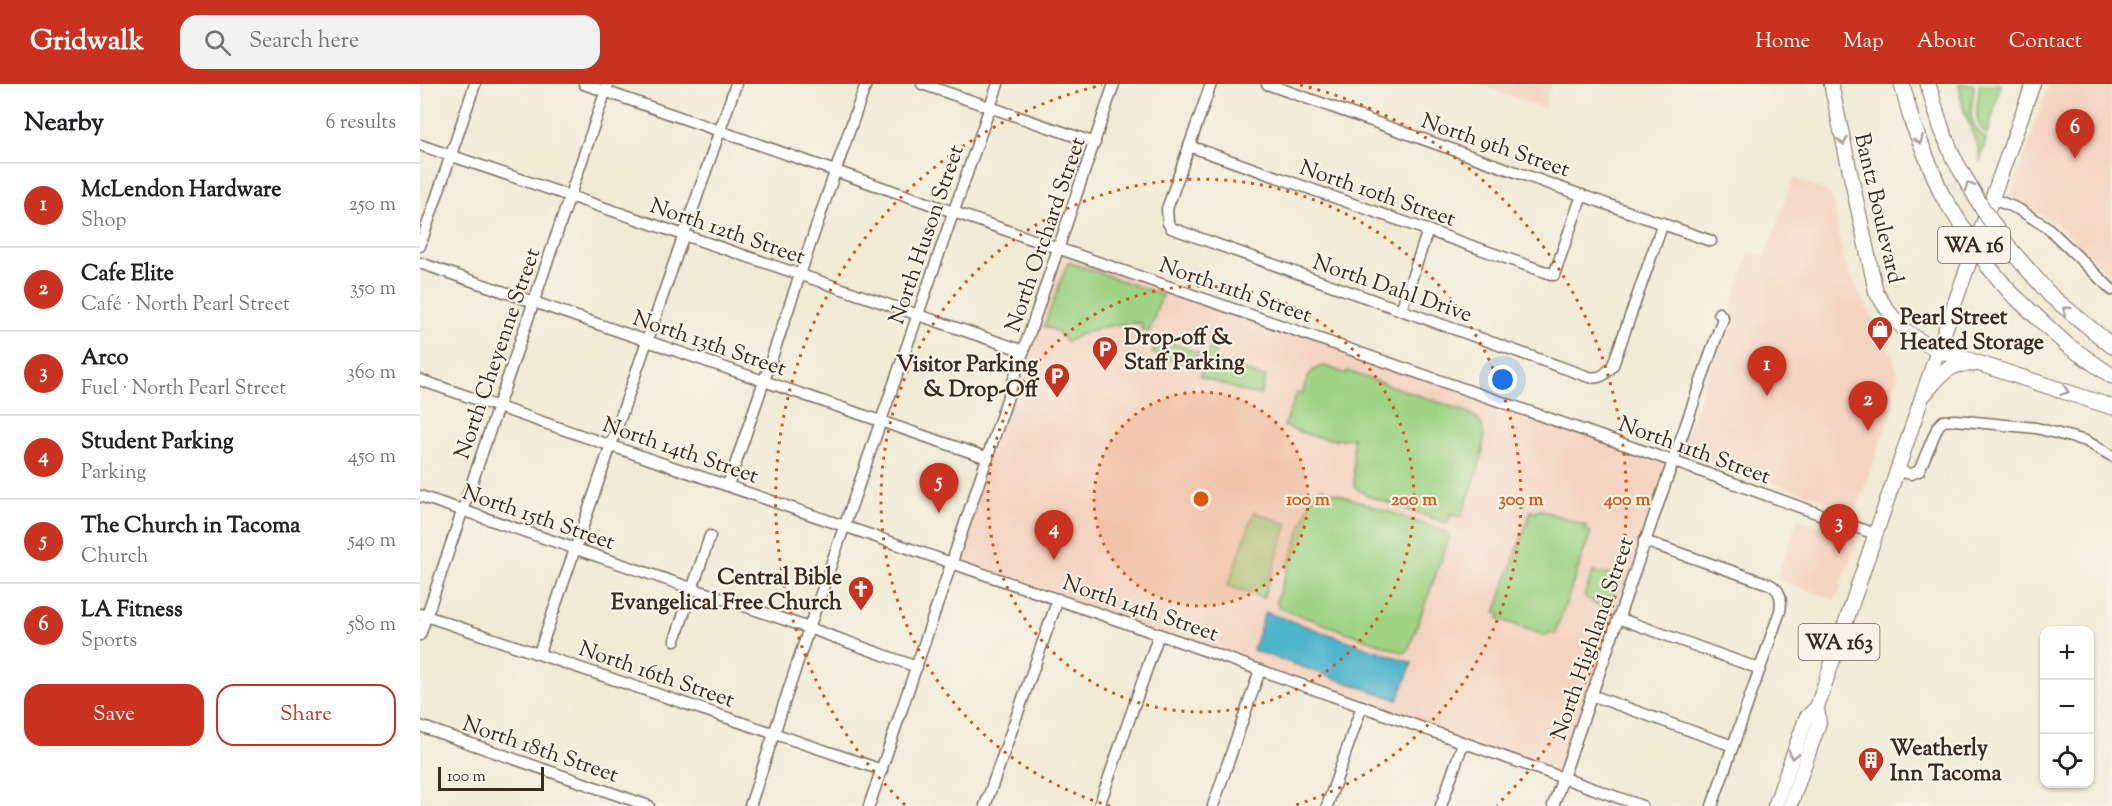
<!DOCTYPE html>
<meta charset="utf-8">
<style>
:root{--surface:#fff;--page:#f2f2f2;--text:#202124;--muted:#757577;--line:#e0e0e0;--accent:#c8321e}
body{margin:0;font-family:"Sorts Mill Goudy",serif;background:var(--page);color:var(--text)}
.controls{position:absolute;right:18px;bottom:18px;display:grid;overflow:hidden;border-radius:12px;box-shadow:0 2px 4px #0004}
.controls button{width:54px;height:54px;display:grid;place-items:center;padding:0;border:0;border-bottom:2px solid var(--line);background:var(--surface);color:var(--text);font:30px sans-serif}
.scale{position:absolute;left:18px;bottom:15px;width:106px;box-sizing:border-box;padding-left:6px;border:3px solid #3b2a1e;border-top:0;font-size:16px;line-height:21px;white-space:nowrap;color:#3b2a1e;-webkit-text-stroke:4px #f7f3e8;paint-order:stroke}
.you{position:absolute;left:1083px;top:296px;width:21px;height:21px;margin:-15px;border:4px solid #fff;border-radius:50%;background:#1a73e8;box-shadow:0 0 0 9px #1a73e833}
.badge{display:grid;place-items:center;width:39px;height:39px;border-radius:50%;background:var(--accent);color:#fff;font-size:20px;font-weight:700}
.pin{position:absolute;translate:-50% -50px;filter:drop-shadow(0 2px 3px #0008)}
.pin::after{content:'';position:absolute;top:32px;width:21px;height:18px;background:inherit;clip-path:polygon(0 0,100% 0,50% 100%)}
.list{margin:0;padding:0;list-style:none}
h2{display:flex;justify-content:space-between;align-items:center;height:78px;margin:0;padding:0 24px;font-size:26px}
h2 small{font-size:20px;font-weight:400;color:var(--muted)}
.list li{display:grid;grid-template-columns:39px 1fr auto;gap:18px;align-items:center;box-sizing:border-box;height:84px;padding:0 24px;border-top:2px solid var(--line)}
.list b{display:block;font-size:22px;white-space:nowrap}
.list p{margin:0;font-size:20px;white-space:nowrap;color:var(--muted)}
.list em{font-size:20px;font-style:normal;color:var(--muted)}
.actions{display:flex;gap:12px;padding:18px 24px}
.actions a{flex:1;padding:14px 0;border:2px solid var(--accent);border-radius:18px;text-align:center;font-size:21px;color:var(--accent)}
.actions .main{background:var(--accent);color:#fff}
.icon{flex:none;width:33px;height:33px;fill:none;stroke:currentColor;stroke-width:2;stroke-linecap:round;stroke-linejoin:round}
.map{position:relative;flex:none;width:1692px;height:722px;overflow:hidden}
header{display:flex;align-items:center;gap:36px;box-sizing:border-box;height:84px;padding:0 30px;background:var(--accent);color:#fff}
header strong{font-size:28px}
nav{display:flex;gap:33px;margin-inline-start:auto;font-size:21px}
.search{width:420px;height:54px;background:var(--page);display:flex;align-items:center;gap:15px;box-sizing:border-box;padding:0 21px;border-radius:18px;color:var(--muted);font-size:22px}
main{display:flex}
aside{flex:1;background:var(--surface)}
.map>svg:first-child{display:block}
.built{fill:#f4d3c0}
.green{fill:#9ed384;stroke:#6c7e51;stroke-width:1.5}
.water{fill:#4eb5cc;stroke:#447075;stroke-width:1.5}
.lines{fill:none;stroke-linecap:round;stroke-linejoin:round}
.minor-casing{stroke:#7a6e5e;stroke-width:13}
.major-casing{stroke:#7a6e5e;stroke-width:16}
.highway-casing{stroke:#7a6e5e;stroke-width:17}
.minor{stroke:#fff;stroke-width:10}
.major{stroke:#fff;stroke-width:14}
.highway{stroke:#fff;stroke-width:15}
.highway-bridge-casing{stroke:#7a6e5e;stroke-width:17;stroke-linecap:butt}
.highway-bridge{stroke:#fff;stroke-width:15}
.oneway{stroke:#a79f9a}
.ring{fill:none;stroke:#df570d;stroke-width:3;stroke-dasharray:3 6}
.labels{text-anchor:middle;stroke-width:4.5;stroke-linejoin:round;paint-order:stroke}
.shield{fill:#f7f3e8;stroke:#73665b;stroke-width:1.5}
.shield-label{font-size:21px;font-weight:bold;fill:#3b2a1e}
.street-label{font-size:22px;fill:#3b2a1e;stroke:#f7f3e8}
.poi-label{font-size:22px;font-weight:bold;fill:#3b2a1e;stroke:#f7f3e8;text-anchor:start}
.centre{fill:#df570d;stroke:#f7f3e8;stroke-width:3}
.ring-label{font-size:18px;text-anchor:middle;font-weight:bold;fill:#df570d;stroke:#f7f3e8;stroke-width:4.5;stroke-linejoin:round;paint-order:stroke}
</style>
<header>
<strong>Gridwalk</strong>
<div class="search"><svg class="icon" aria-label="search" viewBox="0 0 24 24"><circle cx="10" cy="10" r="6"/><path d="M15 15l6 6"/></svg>Search here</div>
<nav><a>Home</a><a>Map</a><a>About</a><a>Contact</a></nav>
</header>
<main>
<aside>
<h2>Nearby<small>6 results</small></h2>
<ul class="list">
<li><span class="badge">1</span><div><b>McLendon Hardware</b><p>Shop</p></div><em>250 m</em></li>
<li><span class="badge">2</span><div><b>Cafe Elite</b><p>Café · North Pearl Street</p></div><em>350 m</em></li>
<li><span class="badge">3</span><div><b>Arco</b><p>Fuel · North Pearl Street</p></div><em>360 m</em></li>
<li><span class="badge">4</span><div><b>Student Parking</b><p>Parking</p></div><em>450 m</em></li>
<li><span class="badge">5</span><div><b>The Church in Tacoma</b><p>Church</p></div><em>540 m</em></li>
<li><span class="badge">6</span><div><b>LA Fitness</b><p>Sports</p></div><em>580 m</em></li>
</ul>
<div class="actions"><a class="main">Save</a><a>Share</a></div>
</aside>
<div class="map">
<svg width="1692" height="722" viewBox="0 0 1692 722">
<rect width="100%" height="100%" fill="#f7f3e8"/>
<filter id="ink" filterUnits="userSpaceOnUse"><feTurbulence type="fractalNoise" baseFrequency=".0167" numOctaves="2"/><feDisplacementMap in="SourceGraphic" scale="12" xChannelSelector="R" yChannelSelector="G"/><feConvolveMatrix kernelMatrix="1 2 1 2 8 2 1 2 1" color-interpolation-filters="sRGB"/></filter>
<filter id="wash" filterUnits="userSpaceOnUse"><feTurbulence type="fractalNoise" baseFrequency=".008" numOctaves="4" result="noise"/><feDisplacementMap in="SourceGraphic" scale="24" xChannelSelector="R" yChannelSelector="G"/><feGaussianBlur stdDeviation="1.35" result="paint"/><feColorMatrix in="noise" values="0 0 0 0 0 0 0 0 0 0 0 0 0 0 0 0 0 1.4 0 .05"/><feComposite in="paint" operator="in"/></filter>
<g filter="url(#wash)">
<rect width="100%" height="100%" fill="#f0ebd5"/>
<g class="built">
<polygon points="1057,0 1132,0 1124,24"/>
<polygon points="1629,0 1692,0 1692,194 1642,145 1621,130 1594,116 1591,112"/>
<polygon points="1373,95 1409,108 1413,118 1424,179 1472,270 1478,292 1469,321 1473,323 1436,427 1261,367 1330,168 1345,173"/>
<polygon points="639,164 1252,377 1143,694 532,479"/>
<polygon points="1378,434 1437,457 1416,516 1356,495"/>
</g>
<g class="green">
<path d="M1539 0H1554C1553 24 1544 38 1566 55L1560 78 1559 66 1543 24Z"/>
<path d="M1559 0H1581L1567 51C1550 36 1559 20 1559 0Z"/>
<path d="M648 178 742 211 729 248 721 246 722 239C696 239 669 244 646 258L638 248 624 242Z"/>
<polygon points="737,254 779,269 773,284 732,269"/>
<polygon points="790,264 796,266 793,276 846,294 840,311 825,308 780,292"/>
<path d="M905 282 926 290 927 287 1047 328C1052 331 1058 334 1061 340 1072 361 1048 412 1041 433L1031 429 1027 439 948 412 934 402 933 353C910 360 885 350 864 342L877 309 882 310C887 296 888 284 905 282Z"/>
<polygon points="901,404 1026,448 1029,454 989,564 985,569 859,524 856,518 894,407"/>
<polygon points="1118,425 1167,442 1165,447 1171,448 1135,550 1129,548 1127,552 1079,535 1080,530 1075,529 1111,427 1116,429"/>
<polygon points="834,428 868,440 843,514 808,502"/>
<polygon points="1173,488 1200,492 1188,527 1164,513"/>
</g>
<polygon class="water" points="845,528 992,579 978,616 833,566"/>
</g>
<g filter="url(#ink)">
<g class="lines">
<g class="minor-casing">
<g id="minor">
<polyline points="164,0 1252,377 1455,450"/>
<polyline points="502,0 675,59"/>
<path d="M791 0 747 125 748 139 751 144 1166 292C1178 296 1185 292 1193 281L1243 139"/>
<polyline points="847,0 1291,157"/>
<polyline points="0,61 604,267"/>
<polyline points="769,62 1134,191 1162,111"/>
<polyline points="1573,115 1598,125 1627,143 1692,206"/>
<polyline points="0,162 55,0"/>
<polyline points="0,179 568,374"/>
<polyline points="981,226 1008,146"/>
<polyline points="0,296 764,559 1222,722"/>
<polyline points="1477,387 1491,390 1499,387 1518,342 1523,337 1535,336 1616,344 1666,357 1692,372"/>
<path d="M308 401C355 268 398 133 446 0"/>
<polyline points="0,412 389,544 497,583"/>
<path d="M1224 457 1349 500C1361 506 1362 515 1360 527L1292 722"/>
<polyline points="0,530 462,686"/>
<polyline points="1198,534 1340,585"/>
<polyline points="0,551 188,0"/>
<polyline points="255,556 290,452"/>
<polyline points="119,569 316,0"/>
<polyline points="1171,611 1313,662"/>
<polyline points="0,642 229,722"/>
<polyline points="330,722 389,544 578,0"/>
<polyline points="449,722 694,0"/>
<polyline points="565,722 638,515"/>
<polyline points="679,722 739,550"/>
<polyline points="793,722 840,586"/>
<polyline points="907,722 942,622"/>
<polyline points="1021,722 1043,659"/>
<polyline points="1133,722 1303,234 1299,229"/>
</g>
</g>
<g class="major-casing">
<g id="major">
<path d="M1411 0 1456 208C1474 238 1485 251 1518 266"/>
<polyline points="1355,722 1386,634 1397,623 1518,266 1613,0"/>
<polyline points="1370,722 1399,639 1397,623"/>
</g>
</g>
<g class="highway-casing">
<g id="highway">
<polyline points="1482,0 1492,38 1522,111"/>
<polyline points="1508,0 1521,43 1533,73"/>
<polyline points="1590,165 1631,212 1692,262"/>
<polyline points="1590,208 1647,261 1692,292"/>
<polyline points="1518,266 1692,323"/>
<path d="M1504 310C1520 292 1527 278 1554 280"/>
</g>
</g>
<use href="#minor" class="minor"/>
<use href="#major" class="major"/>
<use href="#highway" class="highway"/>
<g class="highway-bridge-casing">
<g id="highway-bridge">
<polyline points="1533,73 1564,127 1590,165"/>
<polyline points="1522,111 1568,182 1590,208"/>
</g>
</g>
<use href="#highway-bridge" class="highway-bridge"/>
</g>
<defs><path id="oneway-chevron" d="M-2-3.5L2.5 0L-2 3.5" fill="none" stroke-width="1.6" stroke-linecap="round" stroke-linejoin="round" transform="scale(1.5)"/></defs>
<g class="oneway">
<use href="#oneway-chevron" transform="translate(1499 56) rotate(68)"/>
<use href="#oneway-chevron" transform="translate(1423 57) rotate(78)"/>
<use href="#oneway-chevron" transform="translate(1549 102) rotate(-120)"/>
<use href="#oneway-chevron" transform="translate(1646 226) rotate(-140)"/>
<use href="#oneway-chevron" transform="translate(1645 307) rotate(19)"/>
<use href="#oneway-chevron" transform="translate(1373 671) rotate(110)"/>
</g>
</g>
<circle cx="781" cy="415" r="107" fill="#df570d" fill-opacity=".12"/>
<g class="ring">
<circle cx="781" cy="415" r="107"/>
<circle cx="781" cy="415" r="213"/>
<path d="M690 722A320 320 0 1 1 872 722"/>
<path d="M485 721A426 426 0 0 1 682 1M880 1A426 426 0 0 1 1077 721"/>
</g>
<defs>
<g id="shop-pin" transform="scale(1.35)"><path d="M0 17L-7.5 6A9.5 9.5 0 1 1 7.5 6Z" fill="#c8321e" stroke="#f7f3e8"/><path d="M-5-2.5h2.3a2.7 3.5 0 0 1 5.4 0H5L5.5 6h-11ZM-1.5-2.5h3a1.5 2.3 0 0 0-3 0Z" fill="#fff"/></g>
<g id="parking-pin" transform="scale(1.35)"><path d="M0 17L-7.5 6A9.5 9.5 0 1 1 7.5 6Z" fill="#c8321e" stroke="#f7f3e8"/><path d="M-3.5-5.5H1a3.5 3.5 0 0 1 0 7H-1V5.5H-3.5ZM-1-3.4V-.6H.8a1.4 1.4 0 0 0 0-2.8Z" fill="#fff"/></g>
<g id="church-pin" transform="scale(1.35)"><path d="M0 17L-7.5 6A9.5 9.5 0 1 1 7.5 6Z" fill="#c8321e" stroke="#f7f3e8"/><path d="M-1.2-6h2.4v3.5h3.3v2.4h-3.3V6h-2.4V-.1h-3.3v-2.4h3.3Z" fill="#fff"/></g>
<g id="building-pin" transform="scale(1.35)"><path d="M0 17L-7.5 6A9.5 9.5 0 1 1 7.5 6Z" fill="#c8321e" stroke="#f7f3e8"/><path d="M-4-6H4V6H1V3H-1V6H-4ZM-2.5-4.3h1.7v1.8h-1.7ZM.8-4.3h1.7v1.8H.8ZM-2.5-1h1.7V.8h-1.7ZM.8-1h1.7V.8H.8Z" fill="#fff"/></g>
</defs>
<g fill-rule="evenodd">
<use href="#shop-pin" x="1460" y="245"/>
<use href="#parking-pin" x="685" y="265"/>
<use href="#parking-pin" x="637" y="292"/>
<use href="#church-pin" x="441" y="505"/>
<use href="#building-pin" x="1451" y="676"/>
</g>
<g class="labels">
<g class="shield">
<rect x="1518" y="143" width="72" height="36" rx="4.5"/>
<rect x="1378.5" y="540" width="81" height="36" rx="4.5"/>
</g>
<g class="shield-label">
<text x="1554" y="168">WA 16</text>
<text x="1419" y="565">WA 163</text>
</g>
<g class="street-label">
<text transform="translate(1076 60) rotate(19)" y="8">North 9th Street</text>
<text transform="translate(958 108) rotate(19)" y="8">North 10th Street</text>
<text transform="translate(1460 124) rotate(77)" y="8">Bantz Boulevard</text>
<text transform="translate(308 146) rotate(19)" y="8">North 12th Street</text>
<text transform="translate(505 150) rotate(-71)" y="8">North Huson Street</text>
<text transform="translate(624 150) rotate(-71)" y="8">North Orchard Street</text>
<text transform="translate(973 203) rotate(19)" y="8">North Dahl Drive</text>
<text transform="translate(816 205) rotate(19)" y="8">North 11th Street</text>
<text transform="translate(290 258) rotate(19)" y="8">North 13th Street</text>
<text transform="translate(76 269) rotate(-71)" y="8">North Cheyenne Street</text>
<text transform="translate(261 365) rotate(19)" y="8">North 14th Street</text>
<text transform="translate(1275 365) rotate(20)" y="8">North 11th Street</text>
<text transform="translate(119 432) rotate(19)" y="8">North 15th Street</text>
<text transform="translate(721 523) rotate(19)" y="8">North 14th Street</text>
<text transform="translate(1171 554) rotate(-71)" y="8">North Highland Street</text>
<text transform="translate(237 589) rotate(19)" y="8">North 16th Street</text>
<text transform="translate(121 664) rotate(19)" y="8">North 18th Street</text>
</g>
<g class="poi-label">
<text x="1480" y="240">Pearl Street<tspan x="1480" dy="25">Heated Storage</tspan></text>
<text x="704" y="260">Drop-off &amp;<tspan x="704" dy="25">Staff Parking</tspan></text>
<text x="618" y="287" text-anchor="end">Visitor Parking<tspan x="618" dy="25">&amp; Drop-Off</tspan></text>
<text x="422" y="500" text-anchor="end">Central Bible<tspan x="422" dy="25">Evangelical Free Church</tspan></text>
<text x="1470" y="671">Weatherly<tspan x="1470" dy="25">Inn Tacoma</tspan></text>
</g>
</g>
<circle cx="781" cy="415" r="9" class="centre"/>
<g class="ring-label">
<text x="888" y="421">100 m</text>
<text x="994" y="421">200 m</text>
<text x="1101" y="421">300 m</text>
<text x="1207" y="421">400 m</text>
</g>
</svg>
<div class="controls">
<button>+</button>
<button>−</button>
<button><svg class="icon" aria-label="locate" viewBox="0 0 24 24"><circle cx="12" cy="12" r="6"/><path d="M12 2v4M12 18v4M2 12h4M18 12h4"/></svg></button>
</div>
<div class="scale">100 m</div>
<div class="you"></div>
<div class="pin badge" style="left:1347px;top:312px">1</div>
<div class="pin badge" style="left:1448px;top:347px">2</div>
<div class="pin badge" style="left:1419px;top:470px">3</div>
<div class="pin badge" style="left:634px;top:476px">4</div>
<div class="pin badge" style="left:519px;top:429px">5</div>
<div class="pin badge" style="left:1655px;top:75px">6</div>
</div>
</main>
